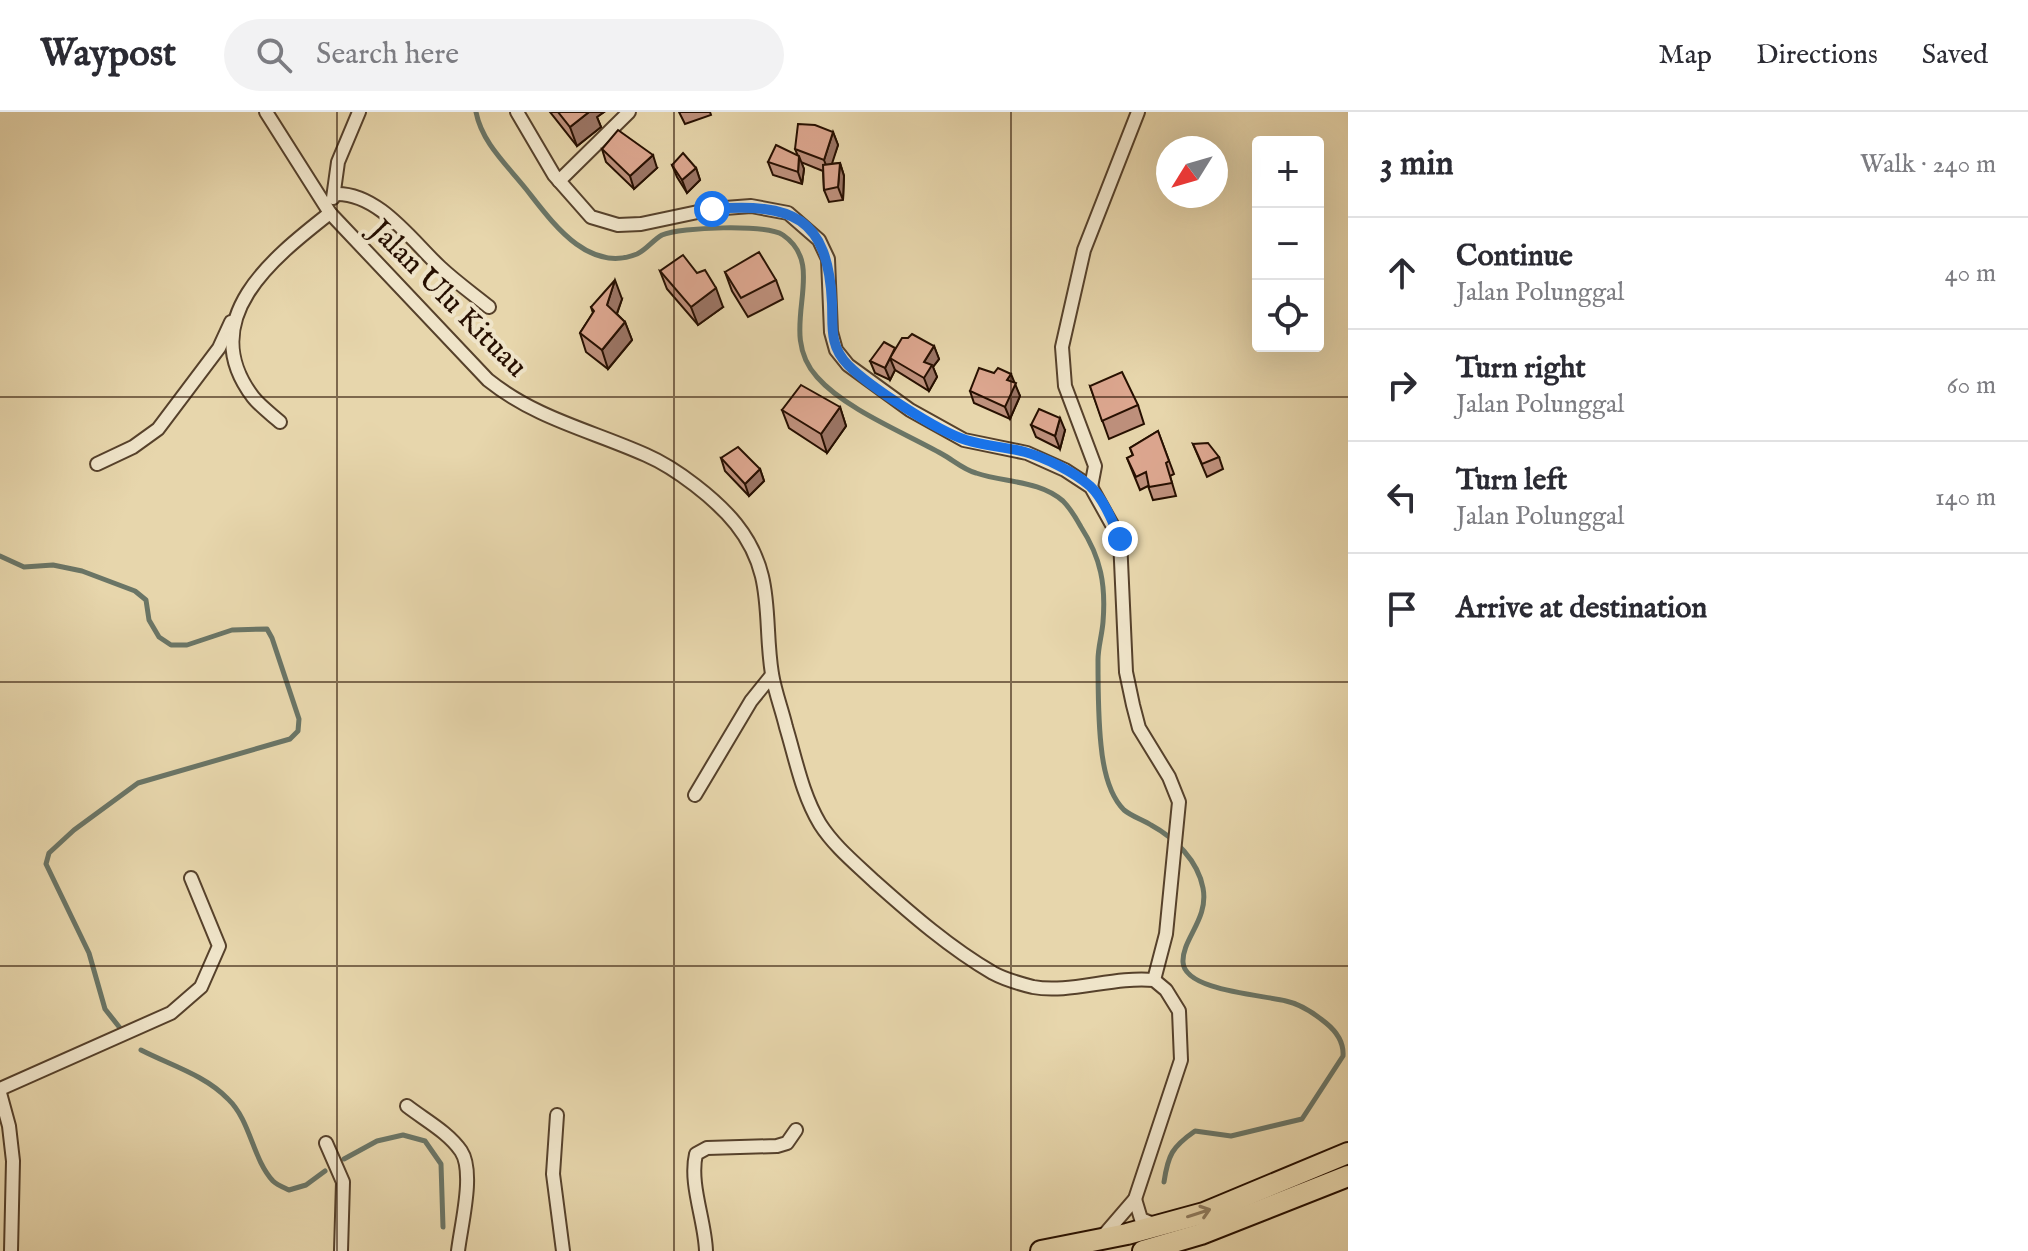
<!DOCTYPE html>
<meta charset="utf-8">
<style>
:root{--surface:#fff;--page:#f2f2f3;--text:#2b2b33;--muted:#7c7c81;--line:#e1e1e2}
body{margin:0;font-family:"IM FELL English",serif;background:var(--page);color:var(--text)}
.controls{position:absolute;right:24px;top:24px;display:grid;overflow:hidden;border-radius:8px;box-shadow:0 8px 32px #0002}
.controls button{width:72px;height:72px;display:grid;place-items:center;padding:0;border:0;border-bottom:2px solid var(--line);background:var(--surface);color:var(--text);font:40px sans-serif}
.compass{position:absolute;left:1156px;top:24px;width:72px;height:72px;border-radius:50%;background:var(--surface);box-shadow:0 8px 32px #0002;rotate:233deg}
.stop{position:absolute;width:24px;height:24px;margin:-18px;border:6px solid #1a73e8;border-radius:50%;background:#fff}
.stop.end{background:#1a73e8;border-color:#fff;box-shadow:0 2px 8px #0008}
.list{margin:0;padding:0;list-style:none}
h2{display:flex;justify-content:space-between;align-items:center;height:104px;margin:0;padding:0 32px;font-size:34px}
h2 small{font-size:26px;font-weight:400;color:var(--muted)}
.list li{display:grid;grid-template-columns:52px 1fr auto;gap:24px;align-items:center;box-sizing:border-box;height:112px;padding:0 32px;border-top:2px solid var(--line)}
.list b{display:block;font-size:30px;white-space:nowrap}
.list p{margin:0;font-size:26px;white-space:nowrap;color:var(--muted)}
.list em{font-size:26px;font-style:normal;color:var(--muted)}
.icon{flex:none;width:44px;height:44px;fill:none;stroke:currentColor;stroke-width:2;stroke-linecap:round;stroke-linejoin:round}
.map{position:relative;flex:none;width:1348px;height:1139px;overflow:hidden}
header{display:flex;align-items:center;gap:48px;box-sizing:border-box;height:112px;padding:0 40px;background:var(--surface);border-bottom:2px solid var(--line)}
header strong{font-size:38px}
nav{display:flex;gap:44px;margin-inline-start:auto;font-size:28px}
.search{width:560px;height:72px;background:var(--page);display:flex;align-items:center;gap:20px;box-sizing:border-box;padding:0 28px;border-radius:44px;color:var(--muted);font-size:30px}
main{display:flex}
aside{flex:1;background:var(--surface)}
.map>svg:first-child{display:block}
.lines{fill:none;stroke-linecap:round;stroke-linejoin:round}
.stream{stroke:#6a7566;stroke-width:5}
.street-casing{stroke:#56412b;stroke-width:16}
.primary-casing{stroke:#260f00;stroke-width:24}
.street{stroke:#efe4c9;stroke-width:12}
.primary{stroke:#e7d6ac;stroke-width:20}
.wall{fill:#be907c;stroke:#260f00;stroke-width:2}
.shaded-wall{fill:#9b7565;stroke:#260f00;stroke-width:2}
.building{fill:#dda790;stroke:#260f00;stroke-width:2}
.oneway{stroke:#907c5f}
.route{stroke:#1a73e8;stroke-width:10}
.grid{fill:none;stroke:#260f00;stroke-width:2;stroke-opacity:0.55}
.labels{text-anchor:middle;stroke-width:8;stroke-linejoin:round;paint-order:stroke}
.street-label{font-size:30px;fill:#260f00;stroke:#efe4c9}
</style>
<header>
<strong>Waypost</strong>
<div class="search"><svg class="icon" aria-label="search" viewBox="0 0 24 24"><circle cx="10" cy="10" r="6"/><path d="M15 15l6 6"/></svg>Search here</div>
<nav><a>Map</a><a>Directions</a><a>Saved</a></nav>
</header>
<main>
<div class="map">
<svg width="1348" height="1139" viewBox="0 0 1348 1139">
<rect width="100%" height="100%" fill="#e7d6ac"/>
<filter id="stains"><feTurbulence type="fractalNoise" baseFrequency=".0025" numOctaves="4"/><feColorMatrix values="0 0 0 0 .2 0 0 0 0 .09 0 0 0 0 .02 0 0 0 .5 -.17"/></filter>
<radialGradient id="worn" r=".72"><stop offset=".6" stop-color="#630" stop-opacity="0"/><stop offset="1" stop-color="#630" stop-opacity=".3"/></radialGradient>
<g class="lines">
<g class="stream">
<path d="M476 0C482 31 507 53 526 77 552 110 588 162 637 142 646 138 653 128 662 123 681 115 766 112 783 123 831 156 774 218 817 265 845 297 905 321 942 342 953 348 964 358 976 361 1005 371 1039 368 1063 389 1070 396 1076 406 1081 415 1101 446 1106 473 1103 510 1102 523 1098 535 1098 548 1098 577 1098 605 1101 633 1103 654 1109 683 1124 698 1131 704 1143 708 1151 713 1175 726 1198 749 1203 776 1209 807 1182 827 1183 850 1184 879 1264 883 1286 889 1301 892 1315 902 1326 911 1337 920 1344 930 1343 944L1302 1007 1231 1024 1195 1019C1172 1035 1168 1043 1164 1070"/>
<polyline points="0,444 24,455 53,453 82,459 135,479 146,488 149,508 159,525 171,533 187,533 232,518 267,517 272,526 299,607 298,619 290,627 138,671 74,718 49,741 46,752 89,841 105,897 120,916"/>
<path d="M141 938C170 953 205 963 228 987 251 1009 252 1046 273 1069 277 1073 285 1076 289 1078L306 1073 325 1059"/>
<polyline points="344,1047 377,1029 403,1023 425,1029 441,1052 443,1115"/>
</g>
<g class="street-casing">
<g id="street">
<path d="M266 0 330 101 488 268C537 307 590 318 646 343 676 356 716 387 736 412 776 462 763 507 772 562 775 580 782 598 786 615 796 648 802 682 820 712 834 734 855 751 874 769 911 802 950 836 993 861 1004 867 1021 872 1033 875 1069 882 1114 864 1154 868L1166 878 1179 899 1181 948 1135 1087 1104 1123"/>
<polyline points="517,0 554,63 591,105 618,113 641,112 712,97 751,94 788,101 819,128 828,147 831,220 836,238 848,253 910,298 964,328 1027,341 1065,358 1091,375 1120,427 1126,560 1133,593 1139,616 1169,665 1179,690 1166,822 1154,868"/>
<polyline points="559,69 629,0"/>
<path d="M335 82C378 80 412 129 440 155 456 170 473 182 489 195"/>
<polyline points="333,86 338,50 359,0"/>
<path d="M280 310C271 302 260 294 253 285 194 207 274 145 330 101"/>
<polyline points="97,352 133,335 158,317 219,236 231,210"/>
<polyline points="1091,375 1095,354 1065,274 1062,235 1084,138 1138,0"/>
<polyline points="695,683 751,589 772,563"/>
<polyline points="0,977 171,901 201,875 219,834 191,766"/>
<polyline points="0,981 9,1014 13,1049 11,1139"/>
<path d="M407 994C425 1008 448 1020 461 1039 475 1060 461 1113 458 1139"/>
<polyline points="557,1003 553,1062 563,1139"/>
<polyline points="326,1031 343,1070 341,1139"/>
<polyline points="1135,1087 1141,1107 1156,1113"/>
<path d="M706 1139C705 1108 689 1072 696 1042L707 1036 777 1034 787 1031 796 1018"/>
</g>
</g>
<g class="primary-casing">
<g id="primary">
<polyline points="1041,1139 1127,1122 1204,1101 1348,1041"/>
<polyline points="1143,1139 1201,1122 1348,1064"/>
</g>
</g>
<use href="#street" class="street"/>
<use href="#primary" class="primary"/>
</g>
<g class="wall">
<polygon points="550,0 604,0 597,5 601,15 577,34"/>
<polygon points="679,0 710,0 711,3 685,12"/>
<polygon points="833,20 838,33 831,52 840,51 844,64 843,88 829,90 824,78 823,59 801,50 804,57 802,72 773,63 768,50 798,44 795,37"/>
<polygon points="602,37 657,56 634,77 606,50"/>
<polygon points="672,53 696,56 700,68 687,81 677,65"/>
<polygon points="660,159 723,195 698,213 667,177"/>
<polygon points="725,160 776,168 783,187 748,205 732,179"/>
<polygon points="622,187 617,202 625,210 632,228 608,257 586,240 580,221 593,201 591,195"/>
<polygon points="934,234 939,247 933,255 937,265 929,279 895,258 890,268 875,261 870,249 895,236"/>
<polygon points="1014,271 1020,284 1010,307 974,291 970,279"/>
<polygon points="1090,274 1138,293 1144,312 1109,327"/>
<polygon points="840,295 846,314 827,341 789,316 782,298"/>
<polygon points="1031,313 1065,318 1060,337 1036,325"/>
<polygon points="1158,319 1174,362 1170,364 1176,384 1153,388 1148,374 1140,378 1127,346 1133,344 1130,336"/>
<polygon points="1193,332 1219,345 1223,357 1207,365"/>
<polygon points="721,346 760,357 764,369 749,384 725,359"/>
</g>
<g class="shaded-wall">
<polygon points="589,0 604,0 597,5 601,15 577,34 570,15"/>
<polygon points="833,20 838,33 829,61 824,48"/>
<polygon points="653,43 657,56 634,77 630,64"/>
<polygon points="799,44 804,57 802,72 798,60"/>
<polygon points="840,51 844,64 843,88 838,75"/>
<polygon points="696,56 700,68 687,81 682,68"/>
<polygon points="615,168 622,187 613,212 607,193"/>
<polygon points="716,176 723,195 698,213 691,195"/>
<polygon points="625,210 632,228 608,257 602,238"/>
<polygon points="934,234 939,247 933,255 937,265 929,279 924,266 924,250"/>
<polygon points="890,246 895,258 890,268 885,256"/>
<polygon points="1011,262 1020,284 1010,307 1005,295 1007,268"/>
<polygon points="840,295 846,314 827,341 821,322"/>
<polygon points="1060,306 1065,318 1060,337 1055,324"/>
<polygon points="760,357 764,369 749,384 745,372"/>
</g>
<g class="building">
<polygon points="558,0 589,0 570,15"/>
<polygon points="798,12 815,13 833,20 824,48 795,37"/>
<polygon points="618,18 653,43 630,64 602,37"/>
<polygon points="776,33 799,44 798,60 768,50"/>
<polygon points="683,41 696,56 682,68 672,53"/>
<polygon points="840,51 838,75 824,78 823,53"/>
<polygon points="759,140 776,168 741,186 725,160"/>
<polygon points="683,143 697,161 705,158 716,176 691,195 660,159"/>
<polygon points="615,168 607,193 625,210 602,238 580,221 594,199 591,195"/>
<polygon points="912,222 934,234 924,250 932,253 924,266 890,246 902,226 908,226"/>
<polygon points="884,230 895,236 885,256 870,249"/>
<polygon points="979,256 994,261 998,256 1011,262 1007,268 1016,271 1005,295 970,279"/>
<polygon points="1122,260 1138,293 1102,309 1090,274"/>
<polygon points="801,273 840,295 821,322 782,298"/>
<polygon points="1039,297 1060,306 1055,324 1031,313"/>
<polygon points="1158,319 1169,349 1166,351 1172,371 1149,375 1146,360 1136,365 1127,346 1133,343 1130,336"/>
<polygon points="1208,331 1219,345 1202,352 1193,332"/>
<polygon points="738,335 760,357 745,372 721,346"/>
</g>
<defs><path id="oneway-shaft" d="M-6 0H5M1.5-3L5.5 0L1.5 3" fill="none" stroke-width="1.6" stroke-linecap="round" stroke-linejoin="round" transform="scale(2)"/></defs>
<use class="oneway" href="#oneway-shaft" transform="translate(1199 1101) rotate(-18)"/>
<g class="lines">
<path class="route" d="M712 97C792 91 828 104 832 191 833 214 829 234 848 253 869 274 937 319 966 328 985 334 1006 335 1025 340 1046 346 1074 360 1090 374 1103 386 1113 410 1120 427"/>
</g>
<path class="grid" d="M337 0V1139M674 0V1139M1011 0V1139M0 285H1348M0 570H1348M0 854H1348"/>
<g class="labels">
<g class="street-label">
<text transform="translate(449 186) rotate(45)" y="10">Jalan Ulu Kituau</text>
</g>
</g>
<rect width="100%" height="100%" filter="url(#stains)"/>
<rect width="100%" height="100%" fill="url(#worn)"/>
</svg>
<div class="controls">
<button>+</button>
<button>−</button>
<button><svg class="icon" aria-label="locate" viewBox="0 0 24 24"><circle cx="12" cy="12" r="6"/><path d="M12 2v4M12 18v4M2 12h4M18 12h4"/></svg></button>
</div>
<svg class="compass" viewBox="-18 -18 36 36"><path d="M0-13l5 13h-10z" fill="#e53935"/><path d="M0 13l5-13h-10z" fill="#7c7c81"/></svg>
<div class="stop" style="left:712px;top:97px"></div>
<div class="stop end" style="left:1120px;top:427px"></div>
</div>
<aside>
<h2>3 min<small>Walk · 240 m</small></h2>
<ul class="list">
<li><svg class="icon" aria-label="ahead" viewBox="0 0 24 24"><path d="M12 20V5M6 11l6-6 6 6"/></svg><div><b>Continue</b><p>Jalan Polunggal</p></div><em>40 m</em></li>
<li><svg class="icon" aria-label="right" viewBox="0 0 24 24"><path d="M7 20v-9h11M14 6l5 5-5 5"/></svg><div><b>Turn right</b><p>Jalan Polunggal</p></div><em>60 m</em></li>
<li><svg class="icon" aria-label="left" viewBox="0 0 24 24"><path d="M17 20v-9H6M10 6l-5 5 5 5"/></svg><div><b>Turn left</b><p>Jalan Polunggal</p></div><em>140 m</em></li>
<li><svg class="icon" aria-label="arrive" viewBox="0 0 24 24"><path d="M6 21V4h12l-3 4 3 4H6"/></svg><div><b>Arrive at destination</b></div></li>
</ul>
</aside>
</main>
